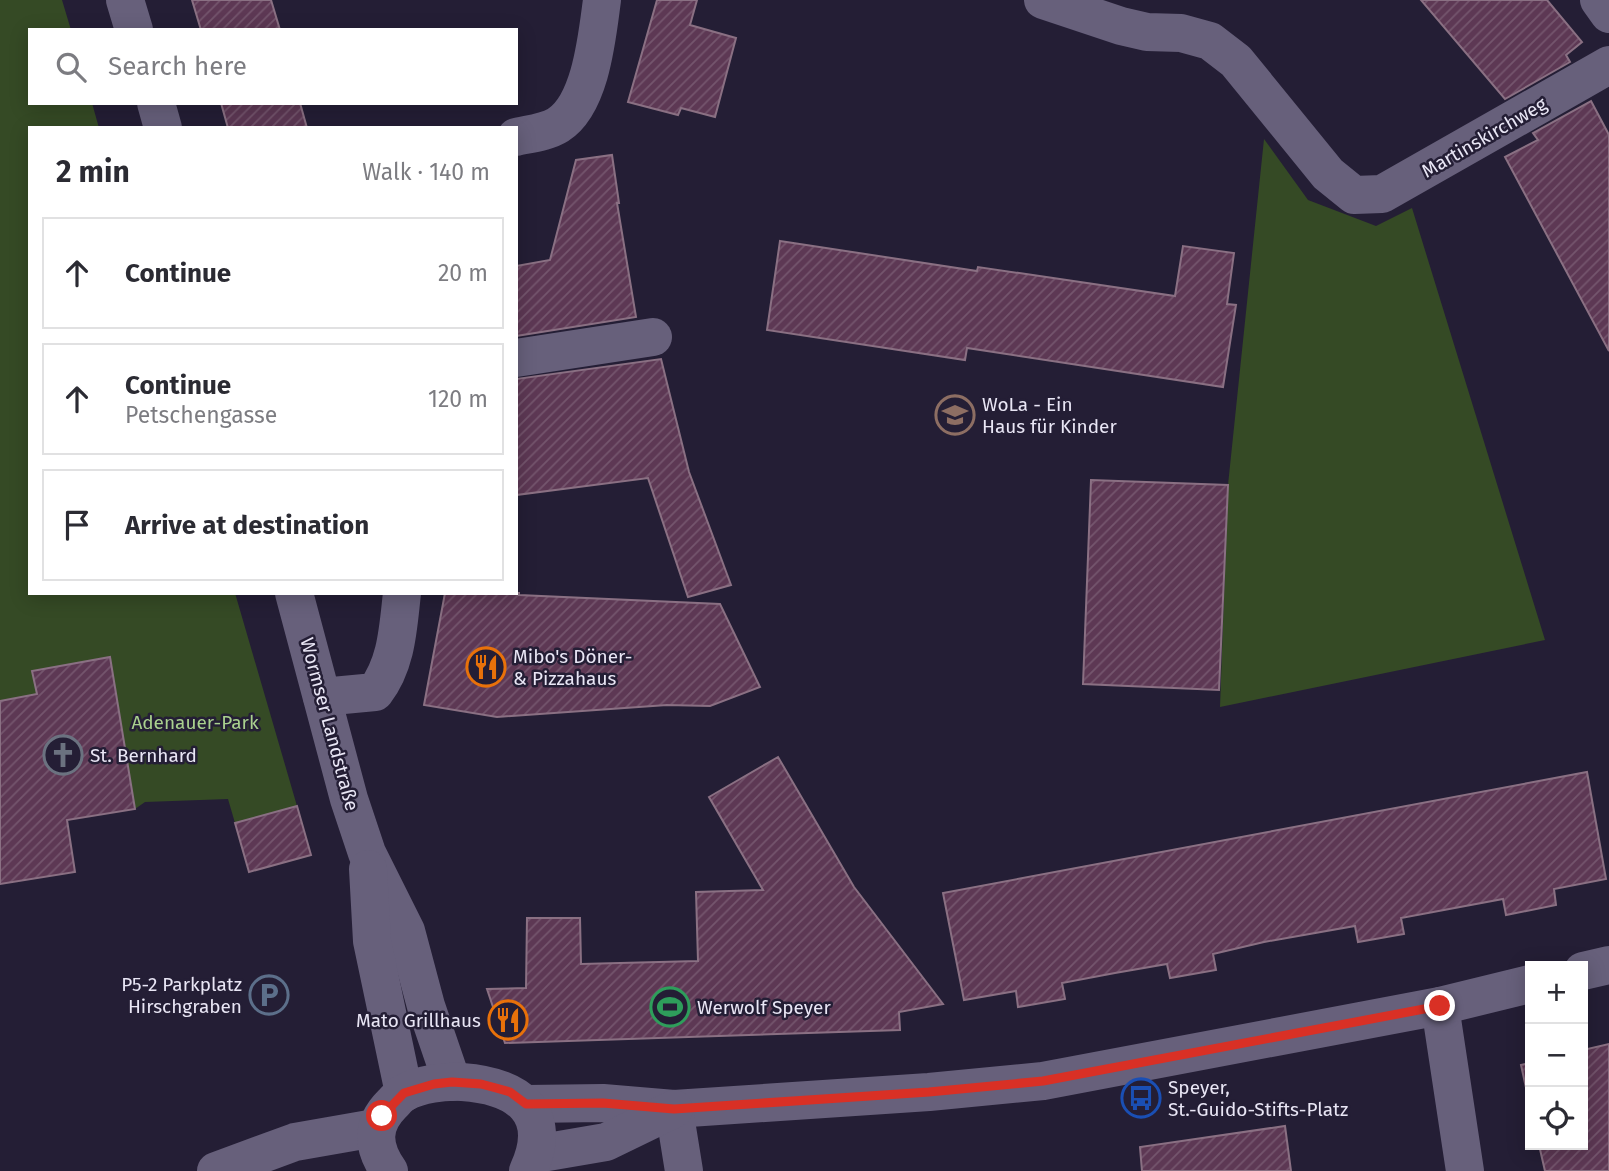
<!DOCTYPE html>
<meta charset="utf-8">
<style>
:root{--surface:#fff;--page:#f2f2f3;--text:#2b2b33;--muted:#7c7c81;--line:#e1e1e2}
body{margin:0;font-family:"Fira Sans",sans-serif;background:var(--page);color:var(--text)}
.controls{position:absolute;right:21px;bottom:21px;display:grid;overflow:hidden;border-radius:0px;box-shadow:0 4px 18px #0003}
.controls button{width:63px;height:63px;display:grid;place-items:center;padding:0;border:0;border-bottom:2px solid var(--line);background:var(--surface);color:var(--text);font:35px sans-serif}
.stop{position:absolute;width:21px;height:21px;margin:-16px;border:5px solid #d93025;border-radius:50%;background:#fff}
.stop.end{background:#d93025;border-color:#fff;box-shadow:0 2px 7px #0008}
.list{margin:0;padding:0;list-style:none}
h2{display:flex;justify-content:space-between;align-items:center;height:91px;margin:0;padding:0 28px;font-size:30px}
h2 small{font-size:23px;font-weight:400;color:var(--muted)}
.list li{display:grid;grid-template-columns:46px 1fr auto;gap:21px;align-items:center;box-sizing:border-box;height:112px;margin:0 14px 14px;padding:0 14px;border:2px solid var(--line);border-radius:0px}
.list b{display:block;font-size:26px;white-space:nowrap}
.list p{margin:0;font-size:23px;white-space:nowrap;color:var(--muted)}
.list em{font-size:23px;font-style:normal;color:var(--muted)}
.icon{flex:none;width:38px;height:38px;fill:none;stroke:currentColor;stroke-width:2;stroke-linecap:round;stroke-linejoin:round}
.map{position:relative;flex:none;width:1609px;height:1171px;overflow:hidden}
.search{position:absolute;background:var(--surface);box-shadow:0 4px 18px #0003;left:28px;top:28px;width:490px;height:77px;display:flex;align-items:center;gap:18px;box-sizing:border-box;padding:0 24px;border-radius:0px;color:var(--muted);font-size:26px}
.panel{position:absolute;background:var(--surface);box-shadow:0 4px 18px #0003;left:28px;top:126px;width:490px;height:469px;border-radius:0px}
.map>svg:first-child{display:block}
.park{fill:#354a25}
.building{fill:url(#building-hatch);stroke:#8a7083;stroke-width:2}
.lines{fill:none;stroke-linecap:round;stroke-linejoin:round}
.minor{stroke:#67607b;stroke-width:38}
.route{stroke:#d93025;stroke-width:9}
.labels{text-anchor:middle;stroke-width:5;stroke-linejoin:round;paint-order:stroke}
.street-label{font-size:19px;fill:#e9e6f5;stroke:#241e35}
.poi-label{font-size:19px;fill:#e9e6f5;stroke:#241e35;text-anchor:start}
.park-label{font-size:19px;fill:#a9d08e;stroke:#241e35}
</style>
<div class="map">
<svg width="1609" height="1171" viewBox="0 0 1609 1171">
<defs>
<pattern id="building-hatch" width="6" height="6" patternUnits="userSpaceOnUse" patternTransform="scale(1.75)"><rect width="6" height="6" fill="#5d3854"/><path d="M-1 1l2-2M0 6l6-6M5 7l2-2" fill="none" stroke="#74556d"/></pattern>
</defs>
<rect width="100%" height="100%" fill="#241e35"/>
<g class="park">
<polygon points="0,0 62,0 71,30 30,30 30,103 92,103 99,128 30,128 30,593 235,593 297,806 235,823 228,799 145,802 135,809 110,658 33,671 37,694 0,701"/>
<polygon points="1264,139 1308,200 1376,226 1412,208 1545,640 1220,707 1228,485"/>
</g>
<g class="building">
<polygon points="192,0 271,0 280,30 201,30"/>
<polygon points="657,0 697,0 690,25 736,38 715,117 681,108 678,115 628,102"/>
<polygon points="1421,0 1547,0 1582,42 1566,55 1570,62 1505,99"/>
<polygon points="1591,101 1609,135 1609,351 1505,157 1538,140 1533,133"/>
<polygon points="221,103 300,103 307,128 228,128"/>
<polygon points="612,155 619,203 617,203 636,317 516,336 516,266 550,260 576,160"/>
<polygon points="780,241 977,271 978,267 1175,296 1183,246 1234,253 1227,304 1236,305 1223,387 967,348 965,360 767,330"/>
<polygon points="661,359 689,472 731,585 688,597 648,478 516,495 516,379"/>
<polygon points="1091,480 1228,485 1219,690 1083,684"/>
<polygon points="445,593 519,593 519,595 720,604 760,687 710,706 667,705 497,717 424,705"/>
<polygon points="110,657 135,809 67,820 75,872 0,884 0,701 37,694 32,671"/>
<polygon points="778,757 854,887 943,1004 899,1012 900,1030 505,1043 487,989 526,988 527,918 580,918 581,964 698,961 696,892 763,890 709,797"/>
<polygon points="1587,772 1606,879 1554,889 1556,905 1506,915 1503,899 1401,918 1404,934 1358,942 1355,926 1264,942 1213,954 1216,970 1170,978 1167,964 1115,973 1062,983 1065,999 1018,1007 1016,991 964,1000 943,893"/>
<polygon points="297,806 311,855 249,872 235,823"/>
<polygon points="1609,1044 1609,1171 1545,1171 1539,1145 1583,1145 1583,1050"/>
<polygon points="1530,1063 1530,1106 1521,1065"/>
<polygon points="1285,1126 1291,1171 1142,1171 1140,1147"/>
</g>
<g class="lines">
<g class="minor">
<polyline points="125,0 134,30"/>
<polyline points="1043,0 1121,26 1147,32 1181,33 1210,41 1236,61 1328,174 1354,195 1382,194 1609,65"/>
<polyline points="1599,0 1609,14"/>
<polyline points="156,103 163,128"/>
<path d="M516 137C529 134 547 132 558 125 591 104 597 37 602 0"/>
<polyline points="516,358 653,337"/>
<polyline points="294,593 349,799 367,853 406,931 426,1006 452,1082"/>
<path d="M322 697 375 692C397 663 398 628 402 593"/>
<polyline points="368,869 372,941 404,1093"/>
<polyline points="1583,971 1609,965"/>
<polyline points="1440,1006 1465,1171"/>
<polyline points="526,1104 603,1103 674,1109 929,1092 1043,1081 1440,1006 1530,984"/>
<polyline points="674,1109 684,1171"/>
<polyline points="536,1154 606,1142 674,1109"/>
<polyline points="216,1171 295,1142 375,1128"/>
<path d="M389 1171C372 1147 371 1125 392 1104 396 1100 400 1095 404 1093 420 1084 444 1081 462 1082 518 1086 555 1112 528 1171"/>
</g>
</g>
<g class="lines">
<polyline class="route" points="382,1116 404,1093 434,1084 452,1082 481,1084 496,1088 510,1092 526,1104 603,1103 674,1109 929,1092 1043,1081 1440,1006"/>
</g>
<defs>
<g id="school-ring" transform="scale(2.0125)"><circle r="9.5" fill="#241e35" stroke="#8d6e63" stroke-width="1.5"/><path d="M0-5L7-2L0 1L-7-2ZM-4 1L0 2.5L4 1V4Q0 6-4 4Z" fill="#8d6e63"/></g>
<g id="restaurant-ring" transform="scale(2.0125)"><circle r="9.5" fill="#241e35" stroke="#e8710a" stroke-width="1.5"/><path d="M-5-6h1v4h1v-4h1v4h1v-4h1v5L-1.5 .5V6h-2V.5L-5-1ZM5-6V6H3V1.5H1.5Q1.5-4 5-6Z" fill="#e8710a"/></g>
<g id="church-ring" transform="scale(2.0125)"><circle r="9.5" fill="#241e35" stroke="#6b7280" stroke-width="1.5"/><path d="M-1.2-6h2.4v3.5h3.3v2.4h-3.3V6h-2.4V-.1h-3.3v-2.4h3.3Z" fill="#6b7280"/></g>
<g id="parking-ring" transform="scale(2.0125)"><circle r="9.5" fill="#241e35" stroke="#5c6f8a" stroke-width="1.5"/><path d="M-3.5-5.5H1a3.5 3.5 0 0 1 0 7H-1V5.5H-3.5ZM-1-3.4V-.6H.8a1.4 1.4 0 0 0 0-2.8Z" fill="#5c6f8a"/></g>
<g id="stadium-ring" transform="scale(2.0125)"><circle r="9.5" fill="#241e35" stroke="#2e9e5b" stroke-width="1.5"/><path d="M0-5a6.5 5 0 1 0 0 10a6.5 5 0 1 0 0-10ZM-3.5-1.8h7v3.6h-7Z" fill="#2e9e5b"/></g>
<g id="bus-ring" transform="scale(2.0125)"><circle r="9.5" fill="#241e35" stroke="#1a4fb4" stroke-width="1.5"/><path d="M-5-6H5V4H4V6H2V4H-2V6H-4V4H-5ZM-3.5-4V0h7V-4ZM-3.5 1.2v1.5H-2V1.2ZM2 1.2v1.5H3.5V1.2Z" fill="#1a4fb4"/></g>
</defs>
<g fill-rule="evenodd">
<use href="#school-ring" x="955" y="415"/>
<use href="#restaurant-ring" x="486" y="667"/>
<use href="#church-ring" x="63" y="755"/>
<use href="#parking-ring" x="269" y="995"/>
<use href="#stadium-ring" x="670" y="1007"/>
<use href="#restaurant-ring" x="508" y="1020"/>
<use href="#bus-ring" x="1141" y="1098"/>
</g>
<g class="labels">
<g class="street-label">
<text transform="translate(1484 137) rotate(-30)" y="7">Martinskirchweg</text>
<text transform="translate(330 724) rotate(75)" y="7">Wormser Landstraße</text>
</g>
<g class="poi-label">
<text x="982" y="411">WoLa - Ein<tspan x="982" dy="22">Haus für Kinder</tspan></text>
<text x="513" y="663">Mibo's Döner-<tspan x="513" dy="22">&amp; Pizzahaus</tspan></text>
<text x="90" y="762">St. Bernhard</text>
<text x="242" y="991" text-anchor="end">P5-2 Parkplatz<tspan x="242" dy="22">Hirschgraben</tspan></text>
<text x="697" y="1014">Werwolf Speyer</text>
<text x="481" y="1027" text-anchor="end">Mato Grillhaus</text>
<text x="1168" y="1094">Speyer,<tspan x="1168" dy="22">St.-Guido-Stifts-Platz</tspan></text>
</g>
<g class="park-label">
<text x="195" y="729">Adenauer-Park</text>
</g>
</g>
</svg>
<div class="controls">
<button>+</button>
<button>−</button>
<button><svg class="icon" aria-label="locate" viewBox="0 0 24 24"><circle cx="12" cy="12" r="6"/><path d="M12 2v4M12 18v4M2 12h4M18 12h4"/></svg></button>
</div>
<div class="stop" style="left:382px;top:1116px"></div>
<div class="stop end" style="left:1440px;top:1006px"></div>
<div class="search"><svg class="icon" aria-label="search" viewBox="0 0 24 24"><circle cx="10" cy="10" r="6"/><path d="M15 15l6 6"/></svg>Search here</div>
<section class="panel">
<h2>2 min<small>Walk · 140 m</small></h2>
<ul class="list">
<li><svg class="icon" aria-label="ahead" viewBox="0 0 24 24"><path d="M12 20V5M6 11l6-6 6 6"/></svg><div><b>Continue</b></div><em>20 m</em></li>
<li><svg class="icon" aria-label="ahead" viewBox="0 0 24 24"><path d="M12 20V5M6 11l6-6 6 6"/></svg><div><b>Continue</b><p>Petschengasse</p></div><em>120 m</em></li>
<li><svg class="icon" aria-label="arrive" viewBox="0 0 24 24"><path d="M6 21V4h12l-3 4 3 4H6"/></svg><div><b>Arrive at destination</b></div></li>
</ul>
</section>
</div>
